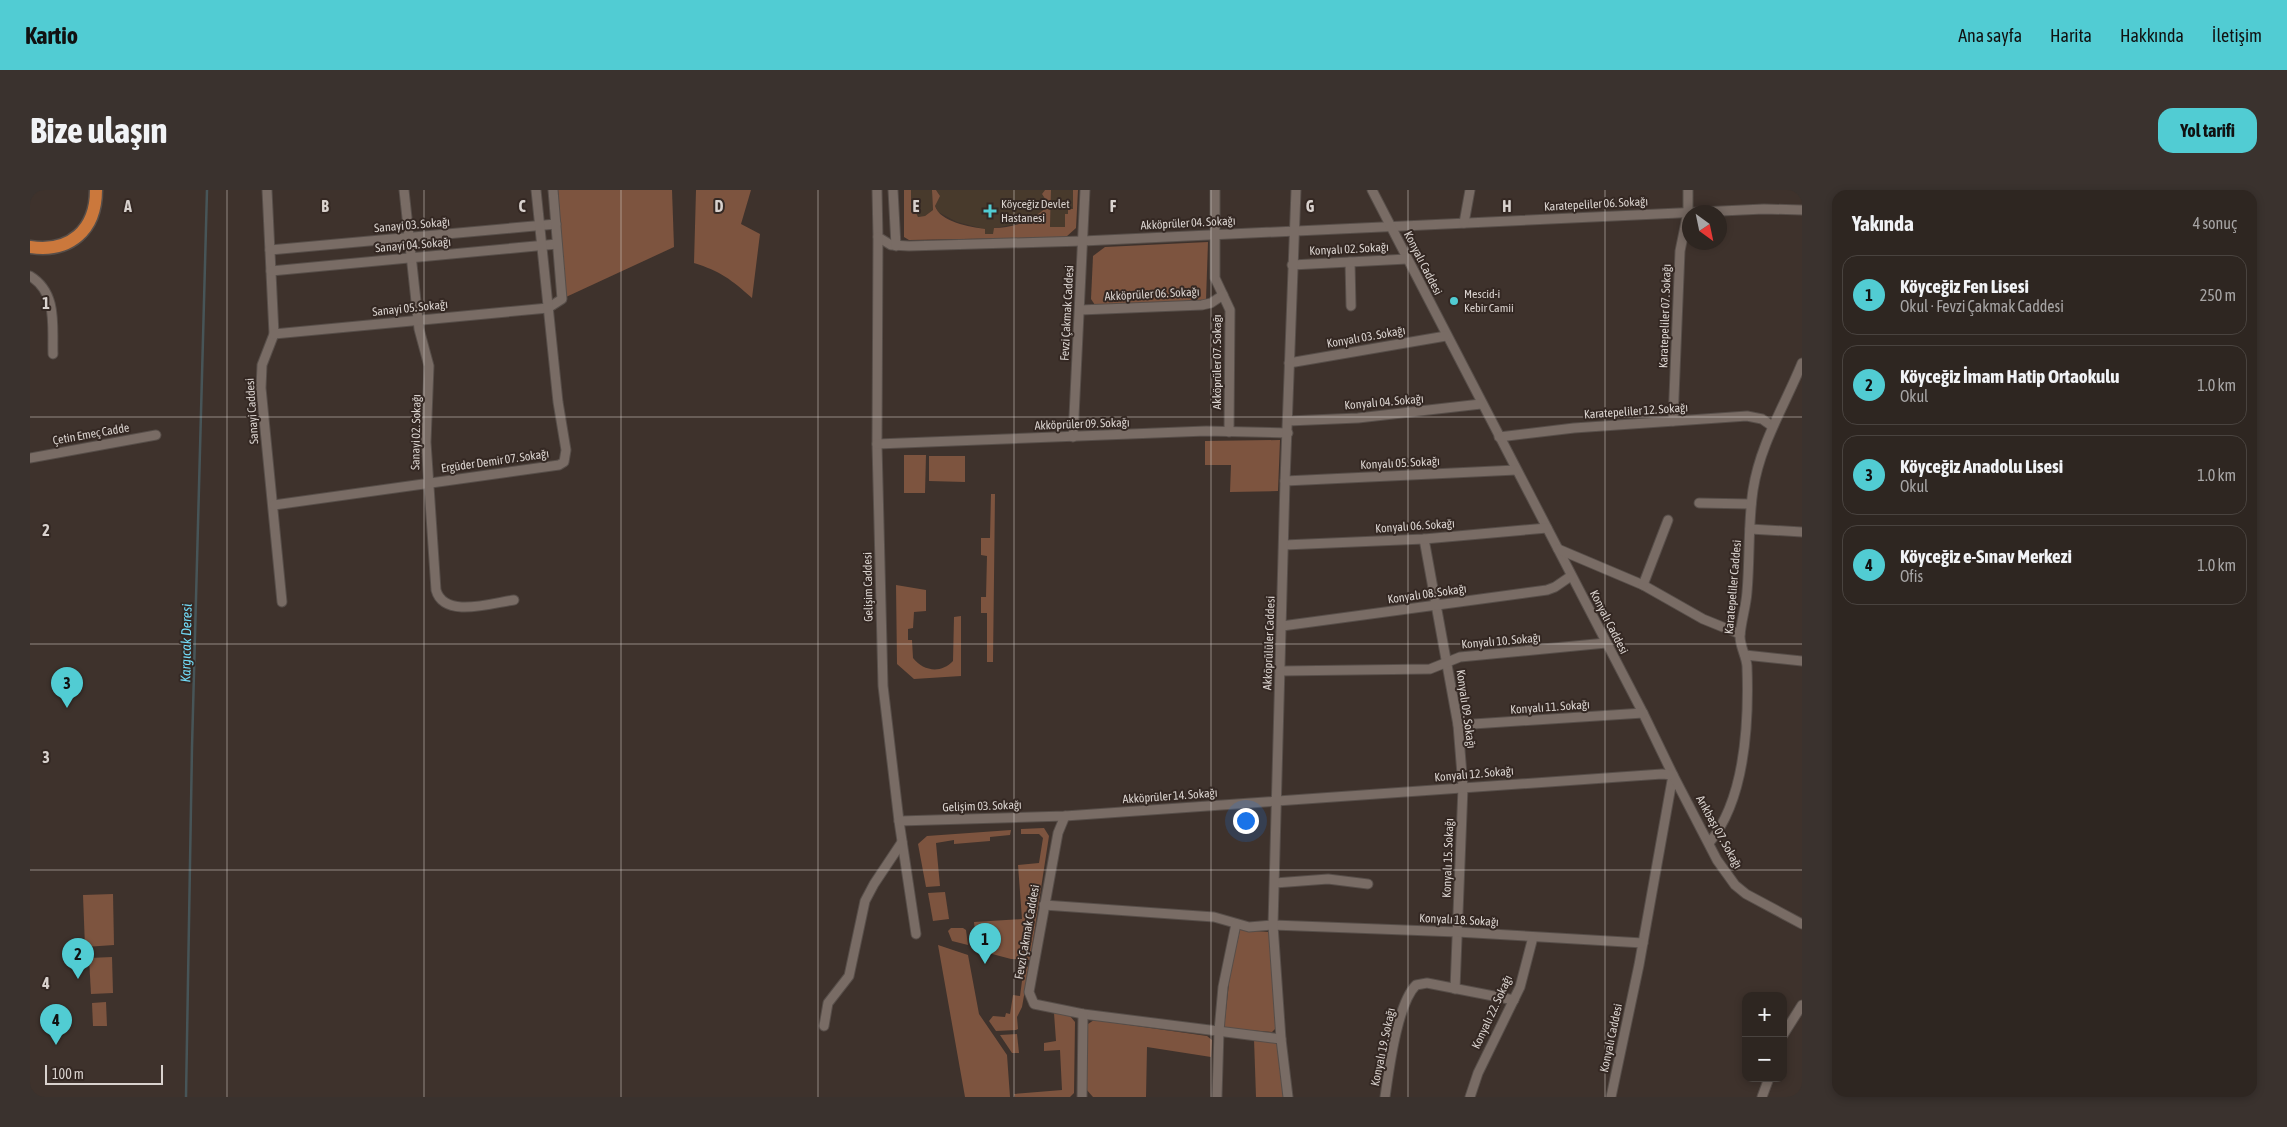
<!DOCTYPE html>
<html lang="tr">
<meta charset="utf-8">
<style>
:root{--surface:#2e2621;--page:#3a322e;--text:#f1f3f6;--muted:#a7a5a5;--line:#49433f;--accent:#51ccd3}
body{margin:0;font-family:"Asap Condensed",sans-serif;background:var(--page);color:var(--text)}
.controls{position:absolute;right:15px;bottom:15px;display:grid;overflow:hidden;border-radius:10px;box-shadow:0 2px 8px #0003}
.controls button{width:45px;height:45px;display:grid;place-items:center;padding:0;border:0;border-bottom:1px solid var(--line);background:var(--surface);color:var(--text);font:25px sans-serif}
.compass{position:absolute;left:1652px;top:15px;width:45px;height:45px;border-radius:50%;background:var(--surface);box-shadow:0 2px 8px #0003;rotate:147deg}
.scale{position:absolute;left:15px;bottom:12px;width:118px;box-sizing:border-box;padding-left:5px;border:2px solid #d9d2ce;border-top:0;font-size:14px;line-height:18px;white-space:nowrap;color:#d9d2ce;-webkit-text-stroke:4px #342823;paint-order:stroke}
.you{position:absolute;left:1215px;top:630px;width:18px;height:18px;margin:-12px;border:4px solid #fff;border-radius:50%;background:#1a73e8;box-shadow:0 0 0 8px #1a73e833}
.badge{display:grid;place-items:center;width:32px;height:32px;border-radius:50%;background:var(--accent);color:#111;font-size:16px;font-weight:700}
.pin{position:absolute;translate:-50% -41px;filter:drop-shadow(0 1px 2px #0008)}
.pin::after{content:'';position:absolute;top:26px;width:18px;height:15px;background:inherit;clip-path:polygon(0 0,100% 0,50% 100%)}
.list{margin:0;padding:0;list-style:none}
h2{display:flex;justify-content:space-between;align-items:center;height:65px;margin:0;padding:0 20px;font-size:21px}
h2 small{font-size:16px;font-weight:400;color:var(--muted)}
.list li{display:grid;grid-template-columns:32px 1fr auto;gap:15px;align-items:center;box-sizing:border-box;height:80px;margin:0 10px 10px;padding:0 10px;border:1px solid var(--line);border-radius:15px}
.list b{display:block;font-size:19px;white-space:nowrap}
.list p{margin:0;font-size:16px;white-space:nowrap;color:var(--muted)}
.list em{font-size:16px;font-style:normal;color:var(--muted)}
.map{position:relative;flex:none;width:1772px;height:907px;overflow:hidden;border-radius:15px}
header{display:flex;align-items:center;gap:30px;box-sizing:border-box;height:70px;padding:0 25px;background:var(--accent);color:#111}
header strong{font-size:24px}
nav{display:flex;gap:28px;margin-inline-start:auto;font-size:18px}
.intro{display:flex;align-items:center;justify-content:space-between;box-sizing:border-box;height:120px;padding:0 30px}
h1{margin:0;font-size:35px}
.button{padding:12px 22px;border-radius:15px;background:var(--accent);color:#111;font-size:18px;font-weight:700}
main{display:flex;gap:30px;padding:0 30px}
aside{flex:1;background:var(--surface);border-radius:15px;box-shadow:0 2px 8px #0003}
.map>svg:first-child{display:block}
.medical{fill:#483a2c}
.green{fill:#7d543f}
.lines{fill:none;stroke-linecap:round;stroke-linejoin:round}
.stream{stroke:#475558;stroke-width:2.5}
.minor-casing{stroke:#574e49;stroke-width:11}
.highway-casing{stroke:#574e49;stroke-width:15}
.minor{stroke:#796c65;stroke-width:9}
.highway{stroke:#cb783c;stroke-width:12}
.grid{fill:none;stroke:#d9d2ce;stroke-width:1;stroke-opacity:0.55}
.poi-dot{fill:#51ccd3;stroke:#342823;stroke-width:2}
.labels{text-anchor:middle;stroke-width:4;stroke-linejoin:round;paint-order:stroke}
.poi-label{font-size:12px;fill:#d9d2ce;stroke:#342823;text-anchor:start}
.street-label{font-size:12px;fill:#d9d2ce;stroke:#342823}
.water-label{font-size:14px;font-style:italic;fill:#73ddfa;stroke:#342823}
.grid-label{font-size:16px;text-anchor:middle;font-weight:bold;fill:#d9d2ce;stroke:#342823;stroke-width:4;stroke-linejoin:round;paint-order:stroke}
</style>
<header>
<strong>Kartio</strong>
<nav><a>Ana sayfa</a><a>Harita</a><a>Hakkında</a><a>İletişim</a></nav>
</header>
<div class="intro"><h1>Bize ulaşın</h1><a class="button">Yol tarifi</a></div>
<main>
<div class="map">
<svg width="1772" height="907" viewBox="0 0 1772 907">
<rect width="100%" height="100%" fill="#3e322c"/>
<g class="medical">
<polygon points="881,0 902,0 903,20 895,26 888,27 881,22"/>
<polygon points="906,0 1015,0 1012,4 1019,15 1011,23 992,33 964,38 964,44 955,44 954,39 927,32 908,22 905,16 909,4"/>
<polygon points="1021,0 1043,0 1043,19 1038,24 1036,37 1020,37"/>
</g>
<g class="green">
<polygon points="528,0 642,0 644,57 536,107"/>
<path d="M666 0H721L711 34 730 44 722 108C702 90 690 81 664 73Z"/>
<path d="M874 0H881V22L886 23 888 27 895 26 903 20 902 0H906L910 6 905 16C910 32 940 37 955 39V44H963L964 38C986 38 1003 30 1019 15L1012 4 1015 0H1021L1020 37H1035V24H1038V19H1043V0H1048L1046 38 1036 47 879 50 874 47Z"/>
<polygon points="1178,52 1176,110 1065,115 1061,109 1063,66 1075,57"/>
<polygon points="1250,250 1248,301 1200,302 1201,275 1175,275 1175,251"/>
<polygon points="874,265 896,265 895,303 874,303"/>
<polygon points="899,266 935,266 935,292 899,291"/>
<polygon points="961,304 965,304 963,472 957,472 957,423 951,423 951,407 956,407 957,366 951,365 951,348 960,348"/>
<path d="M866 395 896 400V421L884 422 883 438 878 439V450H882L883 468C893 481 911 484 923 471L924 427 931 426V486L884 489 867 474Z"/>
<polygon points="1014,638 1019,646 1000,770 981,769 947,760 944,732 992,729 988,675 1009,673 1013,648 1009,644 991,644 991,639"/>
<polygon points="981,640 980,645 960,647 960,651 924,654 924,650 906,653 910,696 896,697 888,654 897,646"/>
<polygon points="915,702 919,729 903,731 898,703"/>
<polygon points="83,704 84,755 55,757 53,705"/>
<polygon points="921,738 933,738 936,740 938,755 922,751 918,741"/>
<polygon points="1210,740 1239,742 1246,838 1242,842 1194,838 1200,784"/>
<polygon points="908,755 938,765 949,824 977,865 980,907 935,907"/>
<polygon points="82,767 83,803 61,804 59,768"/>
<polygon points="994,776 999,777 992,817 987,827 988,839 986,840 966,841 959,831 963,826 975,827 976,823 980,824 983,805 990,806"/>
<polygon points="76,812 77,836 63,836 62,813"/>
<polygon points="1024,823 1040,826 1045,832 1044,903 1040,907 985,907 984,904 1032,900 1030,860 1014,861 1014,853 1026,851"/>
<polygon points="1064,830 1177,846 1182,850 1181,867 1117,857 1116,907 1063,907 1056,899 1058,834"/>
<polygon points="987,844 989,863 982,863 970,845"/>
<polygon points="1224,849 1247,852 1253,907 1226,907"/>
</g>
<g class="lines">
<polyline class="stream" points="156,907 162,557 177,0"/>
<g class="minor-casing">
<g id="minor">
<polyline points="237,0 244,144 232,175 231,198 252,412"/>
<path d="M374 0 389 139 399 176 396 252 406 400C414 429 462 413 484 410"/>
<polyline points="847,0 848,47 861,55 879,56 1053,51 1734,19 1772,20"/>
<polyline points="863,0 866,56"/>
<polyline points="1185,0 1185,88 1200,120 1199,242"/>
<polyline points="1342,0 1613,523 1643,585 1609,775 1581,907"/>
<polyline points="1434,33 1440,0"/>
<polyline points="848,47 847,254 853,496 869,631 886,744"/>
<polyline points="240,60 526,34"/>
<polyline points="1320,72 1321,116"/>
<polyline points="1262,75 1377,69"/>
<polyline points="241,81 527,54"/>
<path d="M0 86C28 103 22 136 23 164"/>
<polyline points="1050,120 1172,115 1181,113 1193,105"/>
<polyline points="244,144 518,118 532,109 523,0"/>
<polyline points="1259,173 1416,146"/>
<polyline points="1258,231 1328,228 1451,214"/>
<polyline points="1643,231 1650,61 1658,22 1658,0"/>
<polyline points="1043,247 1055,0"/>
<polyline points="1469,247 1544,238 1717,226 1732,229 1742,236"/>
<polyline points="847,254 1176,241 1258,243"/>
<polyline points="0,268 126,245"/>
<polyline points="1255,291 1486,280"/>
<polyline points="1669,313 1721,314"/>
<polyline points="244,315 529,275 534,272 536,260 528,212 506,0"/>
<polyline points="1720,339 1772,342"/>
<polyline points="1394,349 1428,535 1433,597 1425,799"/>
<polyline points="1254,355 1394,349 1517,338"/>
<polyline points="1528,359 1613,395 1673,429 1710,444"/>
<polyline points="1613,395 1638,330"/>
<polyline points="1252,436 1517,400 1525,397 1541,386"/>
<polyline points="1715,465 1772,471"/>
<polyline points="1250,481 1400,479 1430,467 1576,453"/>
<polyline points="1428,535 1613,523"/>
<polyline points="1035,626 1028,643 999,802 1004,814 1053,824 1251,849"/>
<polyline points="869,631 1035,626 1632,584 1643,585 1687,670 1705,695 1716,704 1772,734"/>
<path d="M1679 653C1716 609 1719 531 1717 476 1716 465 1710 457 1710 446 1711 431 1716 417 1717 402 1720 368 1718 333 1723 300 1730 254 1755 215 1772 173"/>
<polyline points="1245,693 1298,689 1338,694"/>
<polyline points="1014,715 1184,727 1219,737 1243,735 1427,742 1613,753"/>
<polyline points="794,836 798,813 819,786 835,711 844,694 872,652"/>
<polyline points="1753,845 1772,815"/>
<polyline points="1052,907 1053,824"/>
<polyline points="1187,907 1189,841 1193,797 1206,734"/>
<polyline points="1258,907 1251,849 1243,735 1255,291 1266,0"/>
<path d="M1355 907C1359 880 1367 814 1386 795L1397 793 1484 810"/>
<polyline points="1440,907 1448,883 1490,797 1503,747"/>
<polyline points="1732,907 1739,888"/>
</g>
</g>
<g class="highway-casing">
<path id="highway" d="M0 57C40 63 66 40 66 0"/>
</g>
<use href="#minor" class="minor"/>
<use href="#highway" class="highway"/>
</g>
<path class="grid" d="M197 0V907M394 0V907M591 0V907M788 0V907M984 0V907M1181 0V907M1378 0V907M1575 0V907M0 227H1772M0 454H1772M0 680H1772"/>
<g class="poi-dot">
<path d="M957.5 13.5h5v5h5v5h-5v5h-5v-5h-5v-5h5z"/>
<circle cx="1424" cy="111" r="5"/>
</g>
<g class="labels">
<g class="poi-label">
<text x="971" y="18">Köyceğiz Devlet<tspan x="971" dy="14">Hastanesi</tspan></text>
<text x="1434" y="108">Mescid-i<tspan x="1434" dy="14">Kebir Camii</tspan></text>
</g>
<g class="street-label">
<text transform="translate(1566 14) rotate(-3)" y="4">Karatepeliler 06. Sokağı</text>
<text transform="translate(1158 33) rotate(-3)" y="4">Akköprüler 04. Sokağı</text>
<text transform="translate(382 35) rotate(-5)" y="4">Sanayi 03. Sokağı</text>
<text transform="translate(383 55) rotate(-5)" y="4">Sanayi 04. Sokağı</text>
<text transform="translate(1319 59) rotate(-3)" y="4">Konyalı 02. Sokağı</text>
<text transform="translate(1393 73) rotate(63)" y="4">Konyalı Caddesi</text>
<text transform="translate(1122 104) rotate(-3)" y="4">Akköprüler 06. Sokağı</text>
<text transform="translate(380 118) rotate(-6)" y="4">Sanayi 05. Sokağı</text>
<text transform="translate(1037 123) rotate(-87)" y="4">Fevzi Çakmak Caddesi</text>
<text transform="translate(1635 126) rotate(-88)" y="4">Karatepeliler 07. Sokağı</text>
<text transform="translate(1336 147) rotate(-10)" y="4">Konyalı 03. Sokağı</text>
<text transform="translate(1187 172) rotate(-90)" y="4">Akköprüler 07. Sokağı</text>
<text transform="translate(1354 212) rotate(-5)" y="4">Konyalı 04. Sokağı</text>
<text transform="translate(222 221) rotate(-94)" y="4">Sanayi Caddesi</text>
<text transform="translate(1606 221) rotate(-4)" y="4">Karatepeliler 12. Sokağı</text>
<text transform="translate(1052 234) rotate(-2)" y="4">Akköprüler 09. Sokağı</text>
<text transform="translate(386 242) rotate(-89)" y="4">Sanayi 02. Sokağı</text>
<text transform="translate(61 244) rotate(-10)" y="4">Çetin Emeç Cadde</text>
<text transform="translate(465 271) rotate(-8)" y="4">Ergüder Demir 07. Sokağı</text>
<text transform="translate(1370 273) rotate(-3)" y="4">Konyalı 05. Sokağı</text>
<text transform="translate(1385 336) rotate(-4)" y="4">Konyalı 06. Sokağı</text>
<text transform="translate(838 397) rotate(-91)" y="4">Gelişim Caddesi</text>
<text transform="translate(1703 397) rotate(-85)" y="4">Karatepeliler Caddesi</text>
<text transform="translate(1397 404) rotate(-8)" y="4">Konyalı 08. Sokağı</text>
<text transform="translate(1579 432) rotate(63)" y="4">Konyalı Caddesi</text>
<text transform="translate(1471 451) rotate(-5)" y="4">Konyalı 10. Sokağı</text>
<text transform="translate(1239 453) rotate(-88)" y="4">Akköprülüler Caddesi</text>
<text transform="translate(1520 517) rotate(-4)" y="4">Konyalı 11. Sokağı</text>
<text transform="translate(1436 519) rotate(82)" y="4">Konyalı 09. Sokağı</text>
<text transform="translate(1444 584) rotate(-5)" y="4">Konyalı 12. Sokağı</text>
<text transform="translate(1140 606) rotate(-4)" y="4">Akköprüler 14. Sokağı</text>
<text transform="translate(952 616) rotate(-2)" y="4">Gelişim 03. Sokağı</text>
<text transform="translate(1689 642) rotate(61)" y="4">Arıkbaşı 07. Sokağı</text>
<text transform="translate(1418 668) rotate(-88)" y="4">Konyalı 15. Sokağı</text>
<text transform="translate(1429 730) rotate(3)" y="4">Konyalı 18. Sokağı</text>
<text transform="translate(997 742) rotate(-80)" y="4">Fevzi Çakmak Caddesi</text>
<text transform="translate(1462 822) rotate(-65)" y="4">Konyalı 22. Sokağı</text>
<text transform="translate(1581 848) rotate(-78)" y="4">Konyalı Caddesi</text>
<text transform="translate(1353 857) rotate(-78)" y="4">Konyalı 19. Sokağı</text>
</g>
<g class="water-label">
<text transform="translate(156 453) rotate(-89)" y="5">Kargıcak Deresi</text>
</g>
</g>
<g class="grid-label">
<text x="98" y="22">A</text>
<text x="295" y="22">B</text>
<text x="492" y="22">C</text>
<text x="689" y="22">D</text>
<text x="886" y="22">E</text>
<text x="1083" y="22">F</text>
<text x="1280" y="22">G</text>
<text x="1477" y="22">H</text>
<text x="16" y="119">1</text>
<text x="16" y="346">2</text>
<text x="16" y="573">3</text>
<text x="16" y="799">4</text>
</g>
</svg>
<div class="controls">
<button>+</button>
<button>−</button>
</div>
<svg class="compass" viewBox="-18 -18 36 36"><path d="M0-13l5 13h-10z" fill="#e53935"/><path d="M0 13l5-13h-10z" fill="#a7a5a5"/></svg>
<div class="scale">100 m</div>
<div class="you"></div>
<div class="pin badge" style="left:955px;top:774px">1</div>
<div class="pin badge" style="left:48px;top:789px">2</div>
<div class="pin badge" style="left:37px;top:518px">3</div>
<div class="pin badge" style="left:26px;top:855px">4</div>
</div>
<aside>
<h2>Yakında<small>4 sonuç</small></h2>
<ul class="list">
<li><span class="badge">1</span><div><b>Köyceğiz Fen Lisesi</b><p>Okul · Fevzi Çakmak Caddesi</p></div><em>250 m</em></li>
<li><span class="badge">2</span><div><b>Köyceğiz İmam Hatip Ortaokulu</b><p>Okul</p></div><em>1.0 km</em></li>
<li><span class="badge">3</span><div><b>Köyceğiz Anadolu Lisesi</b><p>Okul</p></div><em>1.0 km</em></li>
<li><span class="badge">4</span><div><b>Köyceğiz e-Sınav Merkezi</b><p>Ofis</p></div><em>1.0 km</em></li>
</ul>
</aside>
</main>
